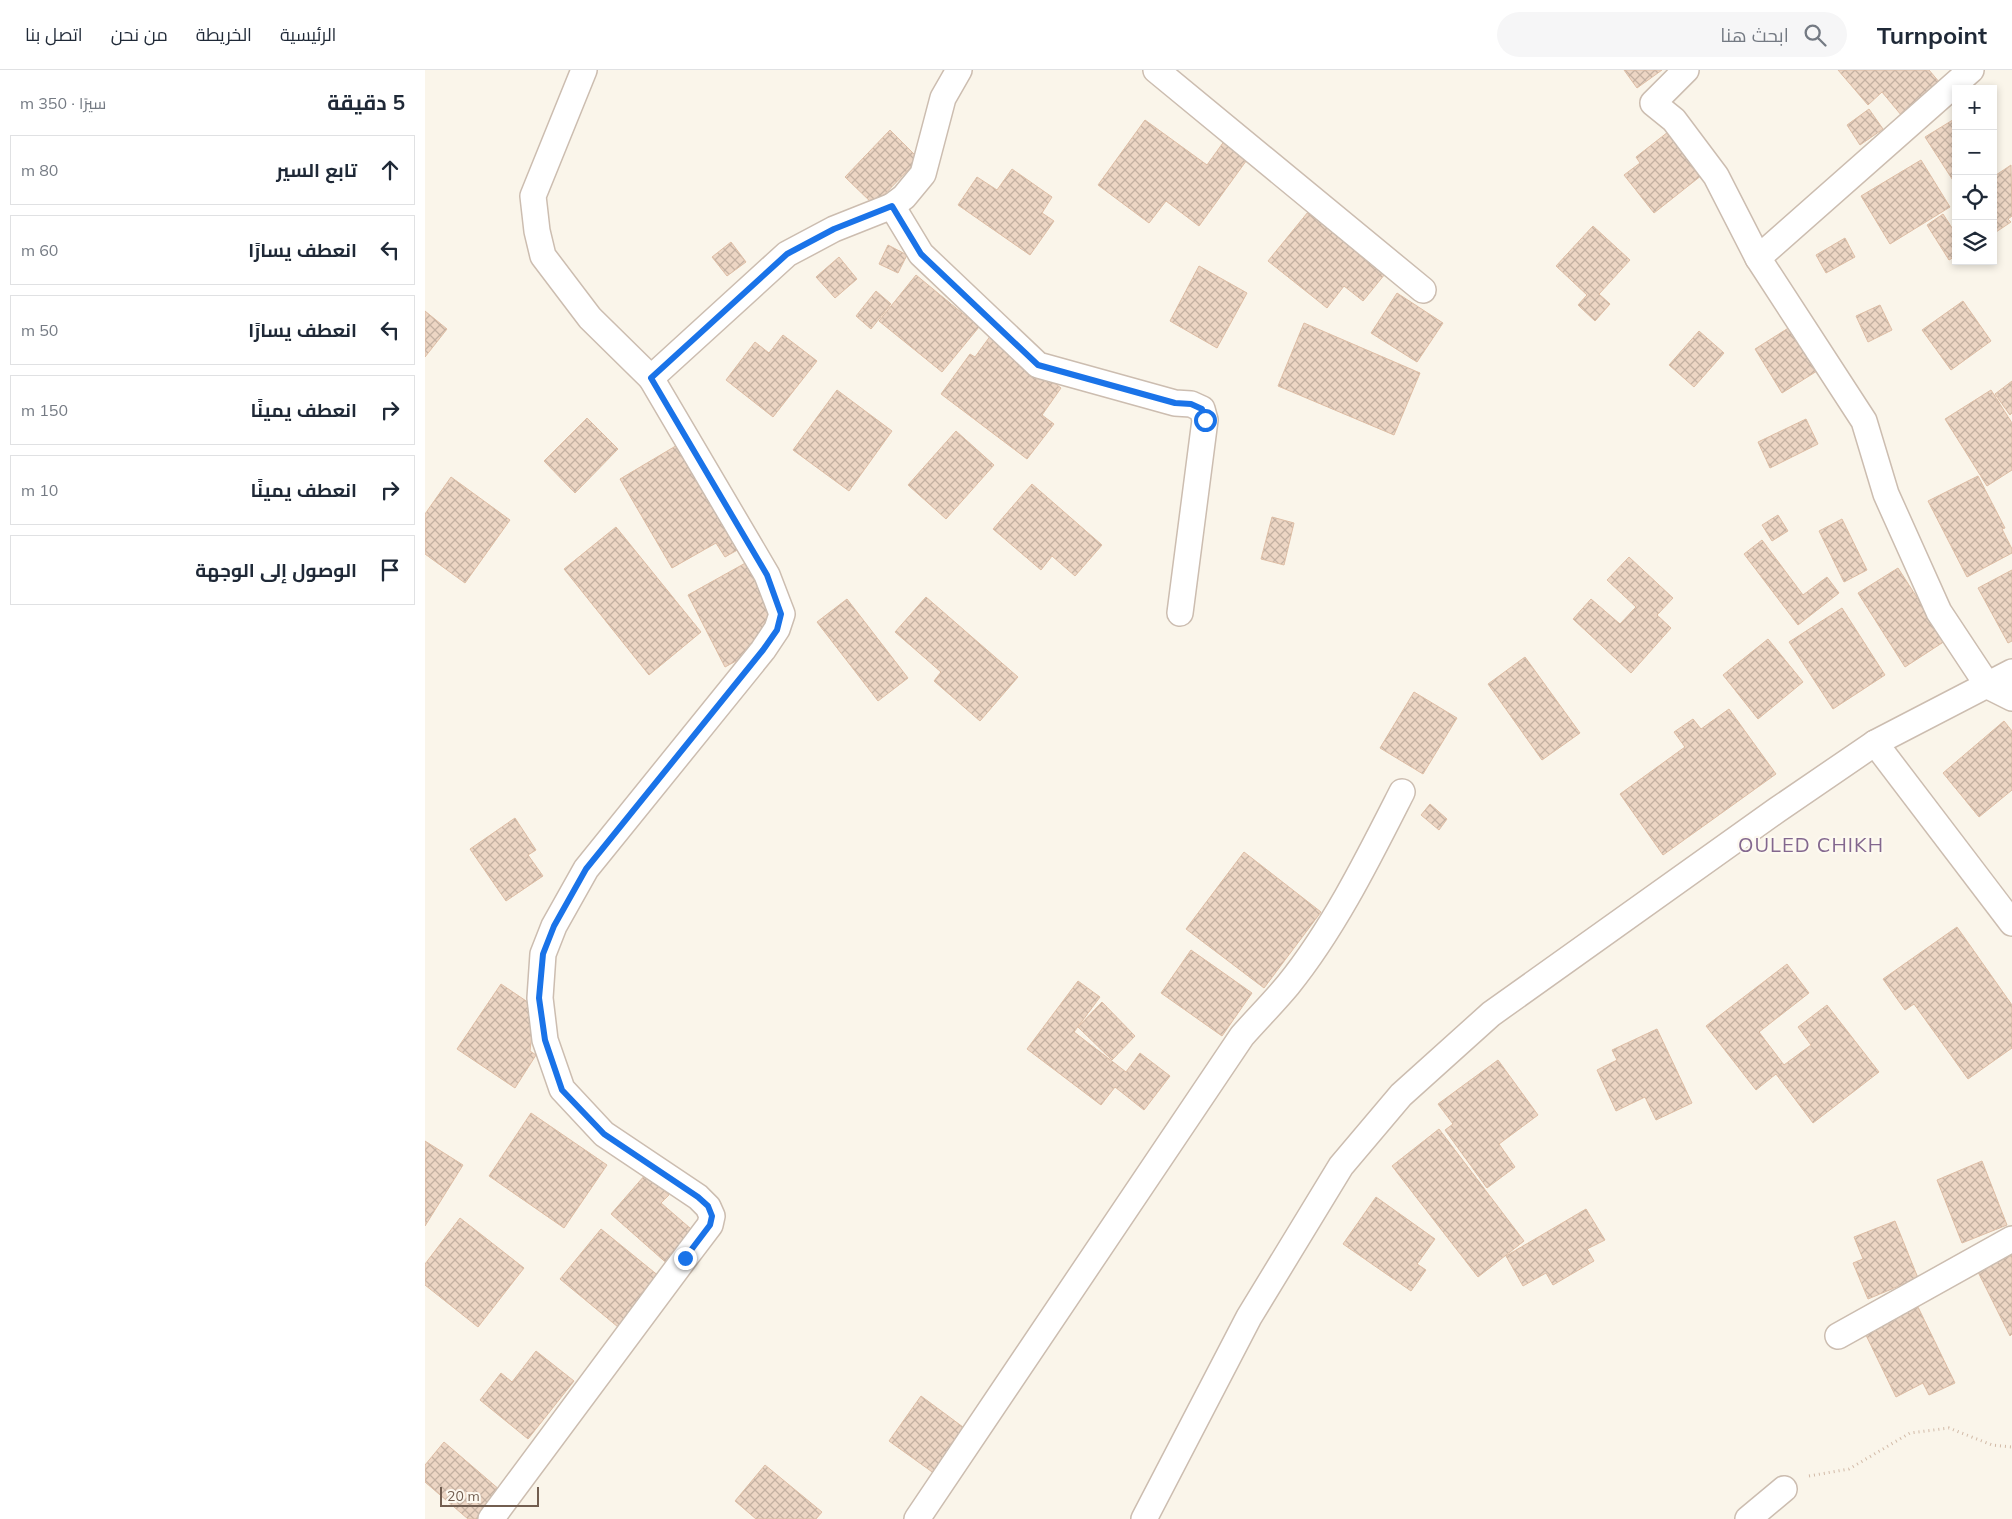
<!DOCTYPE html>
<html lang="ar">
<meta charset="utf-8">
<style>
:root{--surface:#fff;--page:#f6f6f7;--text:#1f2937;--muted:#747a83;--line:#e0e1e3}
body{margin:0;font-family:Mulish,Cairo,sans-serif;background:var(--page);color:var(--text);direction:rtl}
.controls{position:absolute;right:15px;top:15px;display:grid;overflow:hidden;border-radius:0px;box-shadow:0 2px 8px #0003}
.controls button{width:45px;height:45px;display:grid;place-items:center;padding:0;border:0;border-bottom:1px solid var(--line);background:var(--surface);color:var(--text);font:25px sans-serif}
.scale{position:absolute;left:15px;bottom:12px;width:99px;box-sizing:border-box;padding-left:5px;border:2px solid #725e50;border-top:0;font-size:14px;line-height:18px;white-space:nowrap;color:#725e50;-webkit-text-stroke:4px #fdf9f0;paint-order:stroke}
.stop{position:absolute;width:15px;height:15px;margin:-11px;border:4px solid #1a73e8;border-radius:50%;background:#fff}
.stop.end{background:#1a73e8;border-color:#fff;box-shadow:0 1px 5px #0008}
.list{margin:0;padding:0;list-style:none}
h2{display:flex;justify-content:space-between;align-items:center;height:65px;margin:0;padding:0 20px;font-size:21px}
h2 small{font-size:16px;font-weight:400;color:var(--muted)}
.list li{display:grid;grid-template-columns:32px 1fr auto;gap:15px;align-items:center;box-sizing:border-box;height:70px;margin:0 10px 10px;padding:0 10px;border:1px solid var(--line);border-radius:0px}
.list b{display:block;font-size:19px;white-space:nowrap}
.list em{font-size:16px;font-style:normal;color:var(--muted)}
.icon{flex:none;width:28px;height:28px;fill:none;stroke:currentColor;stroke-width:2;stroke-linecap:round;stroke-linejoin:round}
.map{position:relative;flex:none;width:1587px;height:1449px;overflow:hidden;direction:ltr}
header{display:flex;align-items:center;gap:30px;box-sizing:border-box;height:70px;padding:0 25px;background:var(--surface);border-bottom:1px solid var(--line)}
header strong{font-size:24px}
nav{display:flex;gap:28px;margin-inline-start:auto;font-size:18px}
.search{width:350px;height:45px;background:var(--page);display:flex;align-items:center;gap:12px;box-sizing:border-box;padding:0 18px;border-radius:28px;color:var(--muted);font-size:19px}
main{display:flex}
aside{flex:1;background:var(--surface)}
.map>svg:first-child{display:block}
.building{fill:url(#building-cross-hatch);stroke:#debea6}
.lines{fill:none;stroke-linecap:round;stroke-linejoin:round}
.street-casing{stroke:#ccbdb0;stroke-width:28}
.path{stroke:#d2baa7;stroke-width:3;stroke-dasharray:1 4;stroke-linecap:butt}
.street{stroke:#fff;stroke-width:25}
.route{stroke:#1a73e8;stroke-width:6}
.labels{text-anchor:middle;stroke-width:4.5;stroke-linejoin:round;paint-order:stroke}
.quarter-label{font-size:20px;letter-spacing:1px;fill:#83678e;stroke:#fdf9f0}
</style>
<header>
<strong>Turnpoint</strong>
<div class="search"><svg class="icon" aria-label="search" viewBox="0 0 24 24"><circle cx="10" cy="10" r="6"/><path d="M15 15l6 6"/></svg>ابحث هنا</div>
<nav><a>الرئيسية</a><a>الخريطة</a><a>من نحن</a><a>اتصل بنا</a></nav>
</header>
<main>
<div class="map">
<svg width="1587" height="1449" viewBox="0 0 1587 1449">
<defs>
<pattern id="building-cross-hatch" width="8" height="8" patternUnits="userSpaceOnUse" patternTransform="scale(1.25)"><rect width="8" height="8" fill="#edd6c4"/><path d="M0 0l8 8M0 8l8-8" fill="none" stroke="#c4b1a2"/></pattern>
</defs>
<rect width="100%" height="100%" fill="#faf5ea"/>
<g class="building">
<polygon points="1199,0 1237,0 1212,18"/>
<polygon points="1413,0 1504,0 1515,13 1477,46 1457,22 1443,35"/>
<polygon points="1444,39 1458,59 1435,75 1422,55"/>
<polygon points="1531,48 1531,115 1500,67"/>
<polygon points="720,50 782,95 800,70 824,87 774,156 741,131 724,153 673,115"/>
<polygon points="465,60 494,89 449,135 420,107"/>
<polygon points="1243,62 1277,105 1229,143 1199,105 1215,93 1211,87"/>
<polygon points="1496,90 1525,137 1465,174 1436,126"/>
<polygon points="1586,95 1587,146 1583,149 1586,152 1568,164 1568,107"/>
<polygon points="587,99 627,127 617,143 629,151 605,185 533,135 552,107 572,120"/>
<polygon points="883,142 960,204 938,231 919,216 902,238 843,191"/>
<polygon points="1518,144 1531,164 1531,186 1524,190 1502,155"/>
<polygon points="1168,156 1205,190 1174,224 1185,234 1170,251 1153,235 1162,225 1131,196"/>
<polygon points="1420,168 1430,187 1401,203 1391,185"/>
<polygon points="306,172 321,192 302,206 287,187"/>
<polygon points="463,175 482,185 473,203 454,194"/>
<polygon points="414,187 432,209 410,228 391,207"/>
<polygon points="774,196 822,223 792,278 745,251"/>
<polygon points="491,205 554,257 517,302 454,251"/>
<polygon points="451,221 466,234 446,259 431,246"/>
<polygon points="972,223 1018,253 992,292 946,263"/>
<polygon points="1538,231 1566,271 1526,300 1497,260"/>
<polygon points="1455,235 1467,260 1443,272 1431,246"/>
<polygon points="0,241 22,259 0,287"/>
<polygon points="879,253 995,303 969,365 853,316"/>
<polygon points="1365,257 1392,301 1357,323 1330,279"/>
<polygon points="1274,261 1299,283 1269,317 1244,295"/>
<polygon points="358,265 392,291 348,347 301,310 330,272 344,283"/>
<polygon points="566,265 636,318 617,345 629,354 602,389 516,324 545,284 550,287"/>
<polygon points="1587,311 1587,343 1585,345 1570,324"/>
<polygon points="412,320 467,361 424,421 368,380"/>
<polygon points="1566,320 1587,353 1587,400 1562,416 1520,349"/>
<polygon points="162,348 193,379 150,423 119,391"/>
<polygon points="1381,349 1393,374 1345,398 1333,372"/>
<polygon points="531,361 569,395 521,449 483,415"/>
<polygon points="254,374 316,478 300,487 291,473 247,498 195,409"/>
<polygon points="1553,406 1580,458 1577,459 1587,479 1587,483 1542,507 1503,431"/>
<polygon points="26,407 85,450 40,513 0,484 0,444"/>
<polygon points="607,414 677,475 650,506 627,486 616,500 568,459"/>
<polygon points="1353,445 1363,461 1347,471 1337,455"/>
<polygon points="847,447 869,453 859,495 836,489"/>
<polygon points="1417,449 1442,500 1419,512 1394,461"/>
<polygon points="191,457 276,562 224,605 139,499"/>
<polygon points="1337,470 1378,525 1402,507 1414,523 1373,555 1319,484"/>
<polygon points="1204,487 1248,528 1232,545 1246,558 1206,603 1148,549 1166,529 1195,554 1211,537 1182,510"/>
<polygon points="324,491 348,535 326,583 300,597 263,525"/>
<polygon points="1473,498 1520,571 1480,597 1433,523"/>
<polygon points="1587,500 1587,571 1583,573 1553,518"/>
<polygon points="501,527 593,607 555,651 509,611 516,602 470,562"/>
<polygon points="422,529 483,608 453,631 392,552"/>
<polygon points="1417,538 1460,605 1408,639 1364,572"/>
<polygon points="1343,569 1378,612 1333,649 1298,605"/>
<polygon points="1100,587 1155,663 1117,690 1063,614"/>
<polygon points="989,622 1032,648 998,704 955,678"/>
<polygon points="1304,639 1351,704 1238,785 1195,724 1260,677 1249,662 1268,649 1276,659"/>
<polygon points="1579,651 1587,661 1587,720 1554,747 1518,703"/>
<polygon points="1005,734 1022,749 1014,760 996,745"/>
<polygon points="90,748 111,780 103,785 118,806 81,831 45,779"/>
<polygon points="819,782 896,842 839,918 761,859"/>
<polygon points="1532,857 1587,935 1587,978 1543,1009 1489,934 1480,940 1458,909"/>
<polygon points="766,880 827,923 797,966 736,923"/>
<polygon points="1362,894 1384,923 1334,962 1359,995 1386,975 1373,957 1402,935 1454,1002 1388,1053 1351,1004 1331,1020 1281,956"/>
<polygon points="653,911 675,927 649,962 701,1002 715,983 745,1006 719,1040 690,1017 676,1035 602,979"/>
<polygon points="76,914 110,937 105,981 111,985 90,1018 32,979"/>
<polygon points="677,932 710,966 687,990 653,957"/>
<polygon points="1232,959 1267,1033 1231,1050 1220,1027 1191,1041 1172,1000 1192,990 1187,980"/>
<polygon points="1073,990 1113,1045 1074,1074 1090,1097 1062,1118 1020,1060 1028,1054 1013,1034"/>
<polygon points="106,1043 182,1095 139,1158 64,1106"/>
<polygon points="1014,1059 1099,1171 1053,1207 967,1096"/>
<polygon points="0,1071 38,1095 0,1156"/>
<polygon points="1557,1091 1582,1155 1537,1173 1512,1110"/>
<polygon points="220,1105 244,1125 236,1133 273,1165 246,1197 186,1144"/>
<polygon points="951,1127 1010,1169 992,1194 1001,1200 986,1221 918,1174"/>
<polygon points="1161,1139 1180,1170 1162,1179 1169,1191 1128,1215 1121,1203 1098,1216 1081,1186"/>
<polygon points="35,1148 99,1198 53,1257 0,1215 0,1194"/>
<polygon points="1470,1151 1493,1208 1443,1229 1428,1193 1438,1189 1429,1167"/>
<polygon points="176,1159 235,1207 193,1257 135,1209"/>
<polygon points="1587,1180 1587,1264 1585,1266 1551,1198"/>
<polygon points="1492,1235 1530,1313 1504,1325 1498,1313 1471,1327 1439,1261"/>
<polygon points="111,1281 149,1311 103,1369 55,1330 76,1303 87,1312"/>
<polygon points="496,1326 542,1360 510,1404 464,1371"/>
<polygon points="19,1372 83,1427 64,1449 43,1449 0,1412 0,1395"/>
<polygon points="340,1395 397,1442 391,1449 331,1449 310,1431"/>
</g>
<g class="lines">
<g class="street-casing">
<g id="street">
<polyline points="159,0 108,126 112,161 118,186 165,248 226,308"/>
<polyline points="731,0 998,220"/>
<polyline points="1261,0 1228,33 1249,50 1291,106 1333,188"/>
<polyline points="1546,0 1333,188 1439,351 1461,424 1514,542 1563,616 1587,628"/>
<polyline points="467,136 496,184 613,295 750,333 766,334 777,339 780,350 755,543"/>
<polyline points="1450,673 1587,853"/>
<polyline points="1413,1266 1587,1169"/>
<polyline points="66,1449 260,1188 285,1155 287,1146 283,1137 273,1127 179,1064 137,1019 120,970 115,928 118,884 129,856 161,799 338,580 352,559 357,544 342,505 226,308 362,184 409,159 467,136 479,127 498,104 518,28 534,0"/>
<path d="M492 1449 817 966C832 949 848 933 863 915 909 858 944 787 977 722"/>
<polyline points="719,1449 824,1247 916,1096 976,1025 1066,944 1352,740 1450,673 1587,602"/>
<polyline points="1323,1449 1359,1419"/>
</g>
</g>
<polyline class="path" points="1384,1406 1424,1399 1485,1363 1524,1358 1567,1375 1587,1377"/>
<use href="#street" class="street"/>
</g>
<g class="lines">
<polyline class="route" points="260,1188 285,1155 287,1146 283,1136 273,1127 179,1064 137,1020 120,970 114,928 118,884 129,856 161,799 338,580 352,560 356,544 342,505 226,308 362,184 409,159 467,136 496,184 613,295 750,333 766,334 777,339 780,350"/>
</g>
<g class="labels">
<g class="quarter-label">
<text x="1386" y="782">OULED CHIKH</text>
</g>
</g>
</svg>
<div class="controls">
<button>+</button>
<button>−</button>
<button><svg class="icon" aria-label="locate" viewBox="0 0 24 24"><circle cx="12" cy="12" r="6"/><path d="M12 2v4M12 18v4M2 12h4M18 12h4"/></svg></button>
<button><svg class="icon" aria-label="layers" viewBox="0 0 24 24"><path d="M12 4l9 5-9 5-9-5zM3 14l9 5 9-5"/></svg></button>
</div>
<div class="scale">20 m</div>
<div class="stop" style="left:780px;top:350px"></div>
<div class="stop end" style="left:260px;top:1188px"></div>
</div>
<aside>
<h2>5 دقيقة<small>سيرًا · 350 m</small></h2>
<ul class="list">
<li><svg class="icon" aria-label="ahead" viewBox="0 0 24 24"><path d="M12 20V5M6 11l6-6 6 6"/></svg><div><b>تابع السير</b></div><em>80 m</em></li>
<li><svg class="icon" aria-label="left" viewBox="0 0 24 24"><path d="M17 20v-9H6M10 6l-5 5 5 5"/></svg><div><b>انعطف يسارًا</b></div><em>60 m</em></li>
<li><svg class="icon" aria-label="left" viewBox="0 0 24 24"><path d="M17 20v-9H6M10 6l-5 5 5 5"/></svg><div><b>انعطف يسارًا</b></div><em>50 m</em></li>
<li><svg class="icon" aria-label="right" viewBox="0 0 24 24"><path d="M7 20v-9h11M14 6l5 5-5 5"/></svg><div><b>انعطف يمينًا</b></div><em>150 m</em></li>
<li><svg class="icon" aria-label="right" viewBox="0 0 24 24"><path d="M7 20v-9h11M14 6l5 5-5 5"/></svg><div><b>انعطف يمينًا</b></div><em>10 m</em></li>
<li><svg class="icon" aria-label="arrive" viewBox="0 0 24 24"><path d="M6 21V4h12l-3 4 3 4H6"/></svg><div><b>الوصول إلى الوجهة</b></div></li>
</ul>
</aside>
</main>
